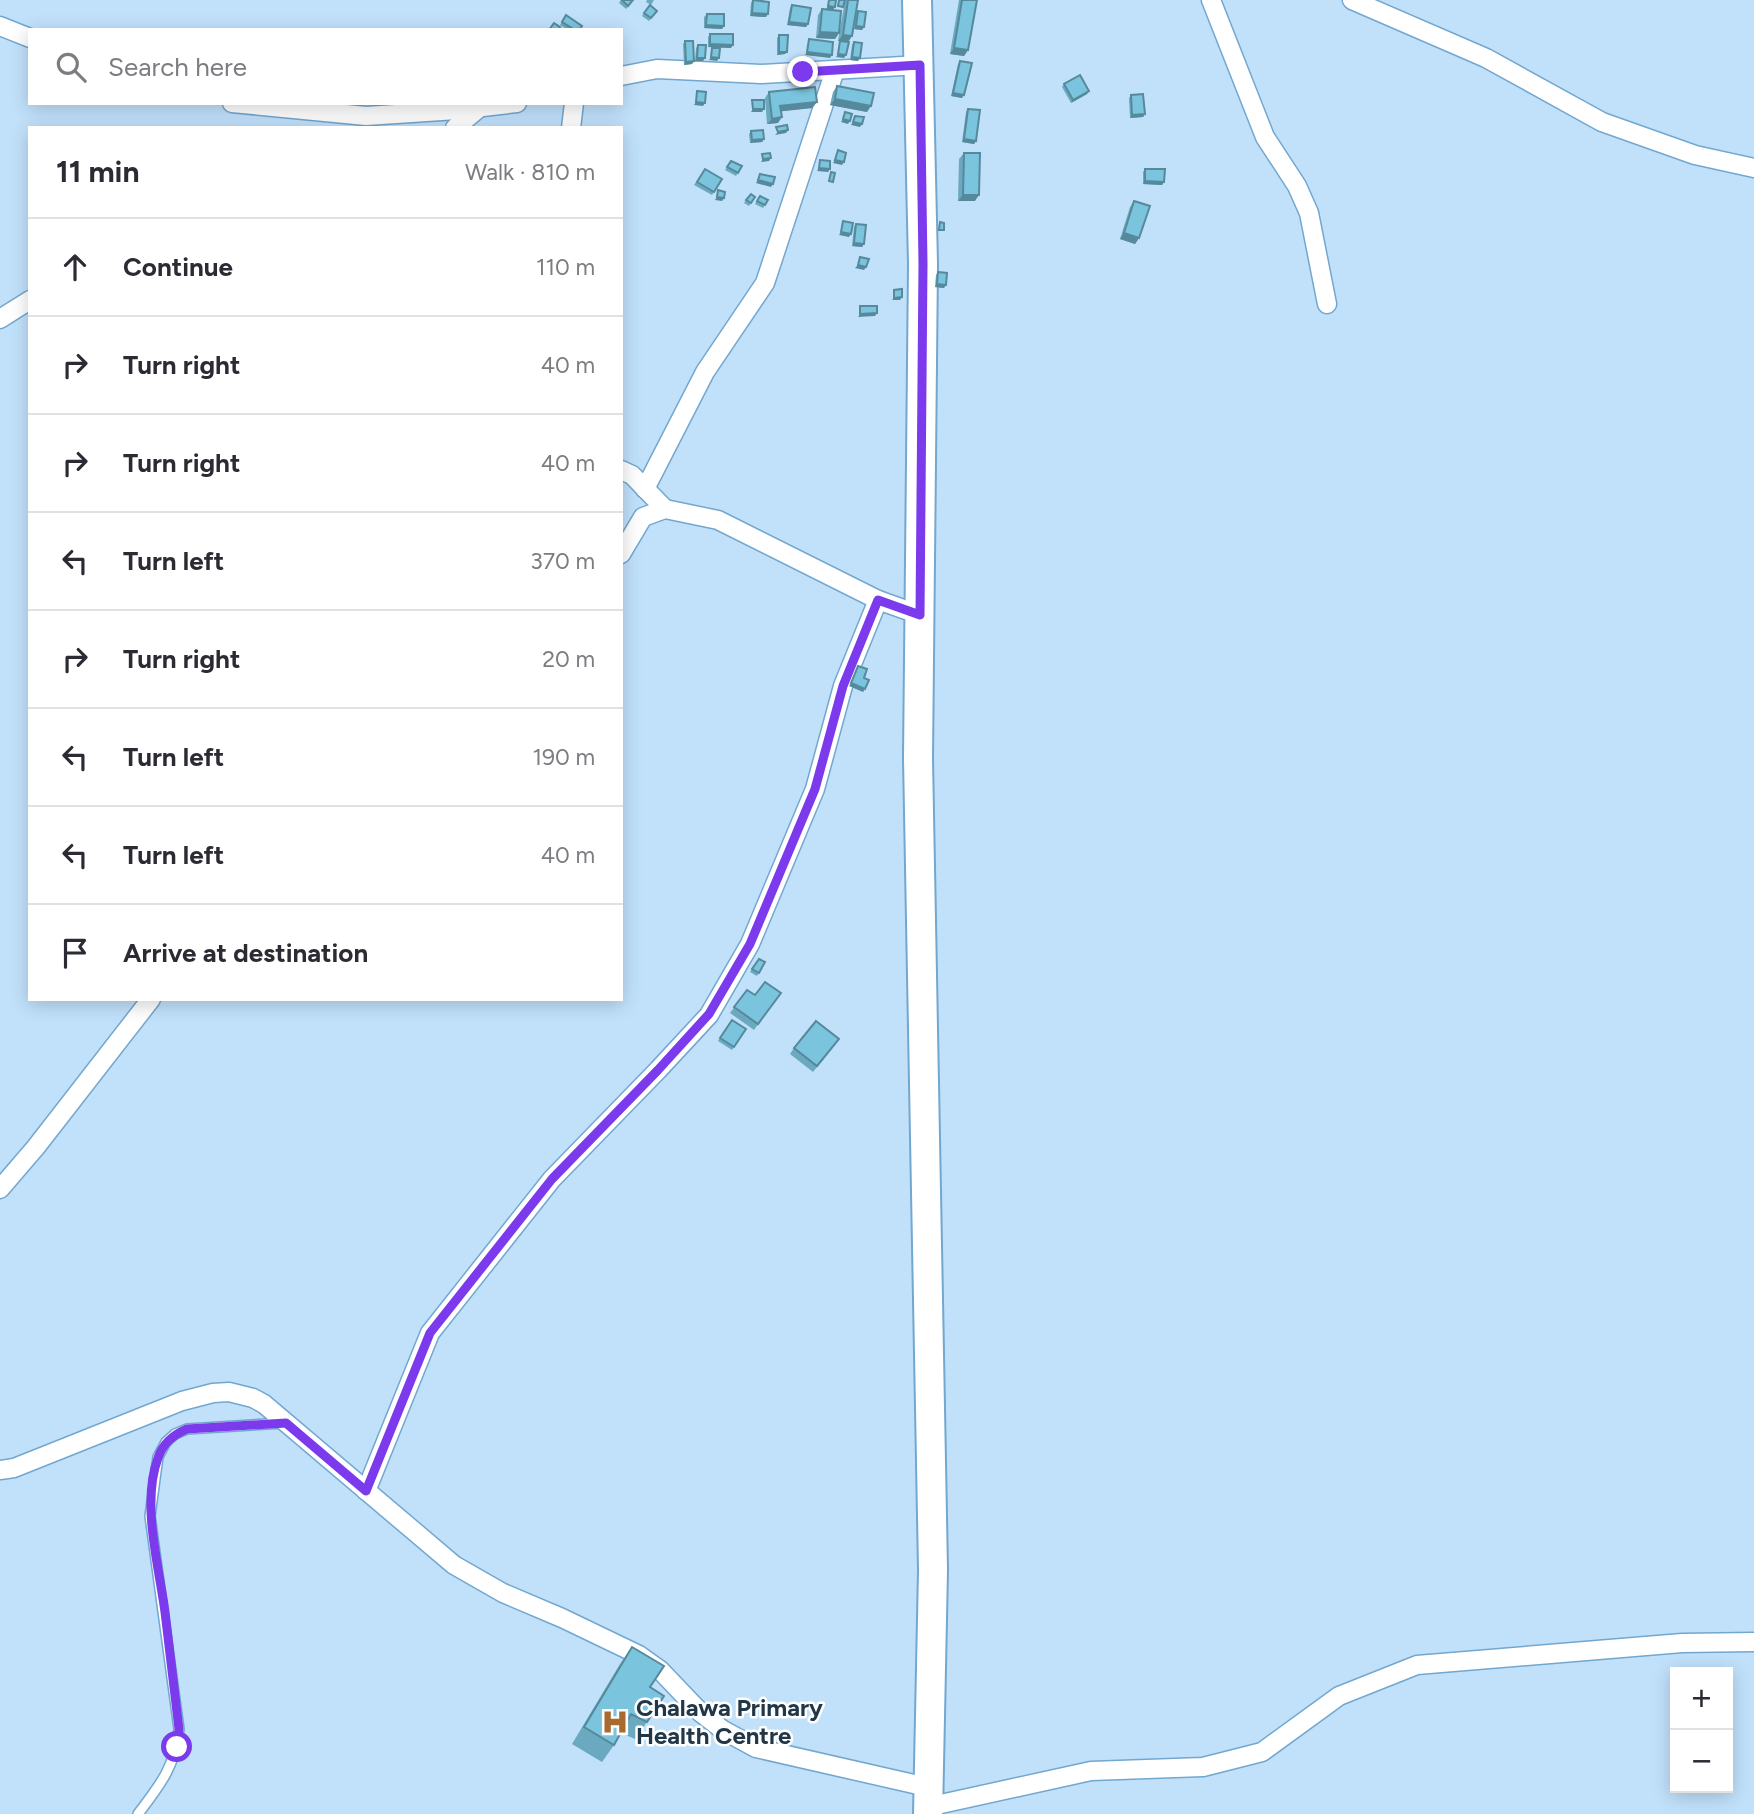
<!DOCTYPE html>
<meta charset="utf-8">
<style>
:root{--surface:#fff;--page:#f2f2f3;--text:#2b2b33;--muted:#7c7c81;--line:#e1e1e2}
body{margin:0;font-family:Figtree,sans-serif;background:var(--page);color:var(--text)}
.controls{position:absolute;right:21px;bottom:21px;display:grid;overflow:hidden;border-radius:0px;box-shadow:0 4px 18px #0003}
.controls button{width:63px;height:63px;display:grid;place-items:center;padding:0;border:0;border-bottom:2px solid var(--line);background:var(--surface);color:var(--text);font:35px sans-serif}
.stop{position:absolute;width:21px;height:21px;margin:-16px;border:5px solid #7c3aed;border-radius:50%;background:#fff}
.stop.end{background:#7c3aed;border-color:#fff;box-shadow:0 2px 7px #0008}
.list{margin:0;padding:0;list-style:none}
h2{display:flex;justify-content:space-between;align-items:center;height:91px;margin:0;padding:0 28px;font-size:30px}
h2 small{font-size:23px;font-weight:400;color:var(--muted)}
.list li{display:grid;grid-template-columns:46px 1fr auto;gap:21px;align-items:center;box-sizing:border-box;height:98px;padding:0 28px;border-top:2px solid var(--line)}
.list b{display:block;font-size:26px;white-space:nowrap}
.list em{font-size:23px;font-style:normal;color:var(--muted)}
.icon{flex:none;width:38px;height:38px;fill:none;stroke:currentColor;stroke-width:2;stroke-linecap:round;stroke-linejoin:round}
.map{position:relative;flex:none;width:1754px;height:1814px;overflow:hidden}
.search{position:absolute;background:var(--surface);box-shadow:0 4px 18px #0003;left:28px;top:28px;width:595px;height:77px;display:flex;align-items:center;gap:18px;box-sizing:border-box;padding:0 24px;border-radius:0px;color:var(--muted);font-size:26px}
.panel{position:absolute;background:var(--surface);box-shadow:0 4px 18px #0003;left:28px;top:126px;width:595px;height:875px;border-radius:0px}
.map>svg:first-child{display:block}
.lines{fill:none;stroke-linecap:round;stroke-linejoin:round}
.service-casing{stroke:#72a7cf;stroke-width:12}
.minor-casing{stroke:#72a7cf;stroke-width:21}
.primary-casing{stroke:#72a7cf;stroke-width:32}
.service{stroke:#fff;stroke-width:9}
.minor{stroke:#fff;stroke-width:18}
.primary{stroke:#fff;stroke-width:28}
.wall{fill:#6aa9bf}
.shaded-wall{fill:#56899b}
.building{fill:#7bc4de;stroke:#56899b;stroke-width:2}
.route{stroke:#7c3aed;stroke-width:9}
.labels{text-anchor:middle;stroke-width:5;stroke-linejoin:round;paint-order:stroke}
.poi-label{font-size:24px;font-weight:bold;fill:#213747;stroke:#fefefe;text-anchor:start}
</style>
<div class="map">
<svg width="1754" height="1814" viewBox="0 0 1754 1814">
<rect width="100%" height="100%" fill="#c1e1fb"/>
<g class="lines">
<g class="service-casing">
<path id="service" d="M138 1814C160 1785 175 1767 179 1729L150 1516 158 1457 166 1442 175 1434 187 1429 284 1423"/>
</g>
<g class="minor-casing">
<g id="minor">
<polyline points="1211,0 1265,137 1297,186 1309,213 1327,304"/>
<polyline points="1352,0 1486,58 1602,122 1695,155 1754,168"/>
<polyline points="0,26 30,38"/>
<polyline points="621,76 657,69 761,74 920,65"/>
<polyline points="232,103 366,116 457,110 517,103"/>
<polyline points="455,128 479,108"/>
<polyline points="571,128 574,103"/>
<polyline points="0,319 30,300"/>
<polyline points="621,470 632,475 665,509"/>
<polyline points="645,489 705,372 765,283 835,70"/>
<polyline points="621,554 643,517 665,509 718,520 878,600 920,615"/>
<polyline points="0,1189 36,1147 151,999"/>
<polyline points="0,1470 14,1468 182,1401 213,1393 229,1392 253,1398 264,1404 454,1565 503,1593 562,1618 639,1655 660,1670 701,1713 723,1730 756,1748 927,1787"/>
<polyline points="366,1491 430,1333 552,1179 658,1070 709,1015 750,944 815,789 843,686 878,600"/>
<polyline points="927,1807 1091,1771 1203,1767 1262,1752 1339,1696 1417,1665 1682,1643 1754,1642"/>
</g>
</g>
<g class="primary-casing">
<polyline id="primary" points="917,0 923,264 918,758 933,1570 928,1814"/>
</g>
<use href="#service" class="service"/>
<use href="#minor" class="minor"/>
<use href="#primary" class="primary"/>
</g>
<g class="wall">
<polygon points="621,0 633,0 626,9 619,3"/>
<polygon points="647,0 654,0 651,5 646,2"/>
<polygon points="753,0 766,17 750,16 751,3"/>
<polygon points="845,0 858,0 852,36 848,42 838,41"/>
<polygon points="959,0 977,0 968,50 964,56 950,54"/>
<polygon points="650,5 657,11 649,21 642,16"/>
<polygon points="792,5 808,24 806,27 787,25 790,8"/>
<polygon points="822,9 839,33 835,39 816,38 818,15"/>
<polygon points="858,11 864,27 862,30 854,29 856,14"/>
<polygon points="707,14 724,26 722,29 704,28 704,17"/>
<polygon points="566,15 579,30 568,30 560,25"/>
<polygon points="710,34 731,48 708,47 708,37"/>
<polygon points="779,35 787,52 785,54 777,55 777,38"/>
<polygon points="685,41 692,64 684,65 683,44"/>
<polygon points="854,42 858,61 850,60 852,45"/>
<polygon points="698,45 703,61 695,61 696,48"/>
<polygon points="960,61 962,98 951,96 958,64"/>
<polygon points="1064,84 1087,94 1071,103 1062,87"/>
<polygon points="837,86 867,112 830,105 833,92"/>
<polygon points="769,92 817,102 812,108 781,111 778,123 767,124 765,98"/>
<polygon points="1131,95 1145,114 1143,117 1130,118 1129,98"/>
<polygon points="968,109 976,141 974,144 962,142 966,112"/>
<polygon points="751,131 764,139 762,142 750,143 749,134"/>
<polygon points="964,153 975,201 958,201 959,159"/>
<polygon points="731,161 742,166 736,176 725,170"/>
<polygon points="705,169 722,179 712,195 694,185"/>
<polygon points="1145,169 1164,182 1162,185 1143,184 1143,172"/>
<polygon points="751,194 755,197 749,206 744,203"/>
<polygon points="760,196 765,205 763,208 755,204"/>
<polygon points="1134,201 1139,238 1135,244 1120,239 1130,207"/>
<polygon points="856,224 864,244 862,247 852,246 854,227"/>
<polygon points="938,272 944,288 935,287 936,275"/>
<polygon points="759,959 765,962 757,976 750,972"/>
<polygon points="747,990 755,995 781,993 754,1030 730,1013"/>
<polygon points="732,1020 746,1029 732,1050 718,1041"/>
<polygon points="839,1039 813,1072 790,1054 794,1048"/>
<polygon points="632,1647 650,1687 647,1722 635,1739 621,1733 614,1745 602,1762 572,1744 620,1664"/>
</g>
<g class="shaded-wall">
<polygon points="828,6 835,7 833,10 826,9"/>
<polygon points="752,13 768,14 766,17 750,16"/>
<polygon points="789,22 808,24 806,27 787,25"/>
<polygon points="706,25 724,26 722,29 704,28"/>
<polygon points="856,26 864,27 862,30 854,29"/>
<polygon points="820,32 839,33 835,39 816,38"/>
<polygon points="843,35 852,36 848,42 838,41"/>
<polygon points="710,44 733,45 731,48 708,47"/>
<polygon points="954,48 968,50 964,56 950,54"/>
<polygon points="779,52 787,52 785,54 777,55"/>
<polygon points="807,52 832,55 830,58 805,55"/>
<polygon points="838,54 846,55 844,58 836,57"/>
<polygon points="711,57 719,58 717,61 709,60"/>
<polygon points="852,57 860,58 858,61 850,60"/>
<polygon points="697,58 705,58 703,61 695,61"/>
<polygon points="694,61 692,64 684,65 686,62"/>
<polygon points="1089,91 1087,94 1071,103 1073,100"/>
<polygon points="953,93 964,95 962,98 951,96"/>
<polygon points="835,99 871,106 867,112 830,105"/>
<polygon points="696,102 705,103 703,106 694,105"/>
<polygon points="817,102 812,108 776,112 780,106"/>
<polygon points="753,109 764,109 762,112 751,112"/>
<polygon points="1145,114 1143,117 1130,118 1132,115"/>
<polygon points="782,117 778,123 767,124 772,119"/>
<polygon points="843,119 850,121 848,124 841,122"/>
<polygon points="853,122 862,124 860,127 851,125"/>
<polygon points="788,130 786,133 775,135 778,132"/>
<polygon points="764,139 762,142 750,143 752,140"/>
<polygon points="964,139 976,141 974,144 962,142"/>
<polygon points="771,158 769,161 761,162 763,159"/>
<polygon points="835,160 844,162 842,165 833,163"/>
<polygon points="819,168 830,169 828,172 817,171"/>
<polygon points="758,180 773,184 771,187 756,183"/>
<polygon points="1145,181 1164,182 1162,185 1143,184"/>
<polygon points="963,195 979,195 975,201 958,201"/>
<polygon points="717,197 724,198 722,201 715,200"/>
<polygon points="841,232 851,234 849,237 839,235"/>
<polygon points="1124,233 1139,238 1135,244 1120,239"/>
<polygon points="854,243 864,244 862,247 852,246"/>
<polygon points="858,265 866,267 864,270 855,268"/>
<polygon points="937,284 946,285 944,288 935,287"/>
<polygon points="902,297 900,300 892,300 894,298"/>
<polygon points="877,313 875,316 858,317 860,314"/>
<polygon points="851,683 865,689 863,692 849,686"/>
</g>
<g class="building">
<polygon points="622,0 633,0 628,6"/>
<polygon points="753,0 769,2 768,14 752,13"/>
<polygon points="829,0 836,0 835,7 828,6"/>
<polygon points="839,0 845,0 843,7 838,6"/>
<polygon points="848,0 858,0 852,36 843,35"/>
<polygon points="962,0 977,0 968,50 954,48"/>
<polygon points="650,5 657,11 651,18 644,13"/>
<polygon points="792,5 811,8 808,24 789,22"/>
<polygon points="822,9 841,11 839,33 820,32"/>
<polygon points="858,11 866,12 864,27 856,26"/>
<polygon points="707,14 724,14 724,26 706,25"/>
<polygon points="566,15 582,26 579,30 572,30 573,29 562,22"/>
<polygon points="554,23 560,27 558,30 549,30"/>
<polygon points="710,34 733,34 733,45 710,44"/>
<polygon points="779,35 788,35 787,52 779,52"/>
<polygon points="809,39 833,42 832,55 807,52"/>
<polygon points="685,41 693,41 694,61 686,62"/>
<polygon points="840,41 849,42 846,55 838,54"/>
<polygon points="854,42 862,43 860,58 852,57"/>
<polygon points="698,45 706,45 705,58 697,58"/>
<polygon points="712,48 720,48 719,58 711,57"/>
<polygon points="960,61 972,63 964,95 953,93"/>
<polygon points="1080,75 1089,91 1073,100 1064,84"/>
<polygon points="837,86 874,93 871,106 835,99"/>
<polygon points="815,87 817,102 780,106 782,117 772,119 769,92"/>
<polygon points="697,91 706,92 705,103 696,102"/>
<polygon points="1143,94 1145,114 1132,115 1131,95"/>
<polygon points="752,100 764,100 764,109 753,109"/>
<polygon points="968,109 980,110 976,141 964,139"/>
<polygon points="845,112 852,114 850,121 843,119"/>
<polygon points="855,116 864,117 862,124 853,122"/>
<polygon points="787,125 788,130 778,132 776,127"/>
<polygon points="763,130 764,139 752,140 751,131"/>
<polygon points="838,150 846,153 844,162 835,160"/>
<polygon points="770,153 771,158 763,159 762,154"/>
<polygon points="964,153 980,153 979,195 963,195"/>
<polygon points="820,160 830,161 830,169 819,168"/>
<polygon points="731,161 742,166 738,173 727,167"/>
<polygon points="705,169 722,179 714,192 697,182"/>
<polygon points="1145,169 1165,169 1164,182 1145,181"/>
<polygon points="831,172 835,173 833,182 829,181"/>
<polygon points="760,174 775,177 773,184 758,180"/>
<polygon points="718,190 725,192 724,198 717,197"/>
<polygon points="751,194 755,197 751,203 746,200"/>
<polygon points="760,196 768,200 765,205 757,201"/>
<polygon points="1134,201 1150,206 1139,238 1124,233"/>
<polygon points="843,221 853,223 851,234 841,232"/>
<polygon points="940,222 944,223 944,230 939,230"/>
<polygon points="856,224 866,225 864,244 854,243"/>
<polygon points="860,257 869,259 866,267 858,265"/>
<polygon points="938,272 947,273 946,285 937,284"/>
<polygon points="902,289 902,297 894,298 894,290"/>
<polygon points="860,306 877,306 877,313 860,314"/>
<polygon points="858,666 867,669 864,678 869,680 865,689 851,683"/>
<polygon points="759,959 765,962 759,973 752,969"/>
<polygon points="765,982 781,993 758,1024 734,1007 747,990 755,995"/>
<polygon points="732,1020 746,1029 734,1047 720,1038"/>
<polygon points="816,1021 839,1039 817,1066 794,1048"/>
<polygon points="632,1647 664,1666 650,1687 664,1696 647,1722 631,1714 614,1745 584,1727"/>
</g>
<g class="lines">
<path class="route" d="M177 1747 179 1729C174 1690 170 1651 165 1612 159 1566 141 1503 158 1458 163 1443 173 1435 187 1429L286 1423 366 1491 430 1333 552 1179 658 1070 709 1014 750 944 815 789 843 686 878 600 920 615 923 264 920 65 803 72"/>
</g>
<defs>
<g id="hospital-bare" transform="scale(2.1)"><path d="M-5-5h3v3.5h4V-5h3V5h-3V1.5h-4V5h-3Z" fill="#a86b2f" stroke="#fefefe" stroke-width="2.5" paint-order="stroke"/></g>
</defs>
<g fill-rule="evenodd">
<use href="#hospital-bare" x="615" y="1722"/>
</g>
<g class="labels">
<g class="poi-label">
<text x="636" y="1716">Chalawa Primary<tspan x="636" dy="28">Health Centre</tspan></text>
</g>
</g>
</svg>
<div class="controls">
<button>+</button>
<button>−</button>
</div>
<div class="stop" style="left:177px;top:1747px"></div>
<div class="stop end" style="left:803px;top:72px"></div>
<div class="search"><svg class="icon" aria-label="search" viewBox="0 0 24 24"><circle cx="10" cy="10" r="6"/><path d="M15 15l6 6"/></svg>Search here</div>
<section class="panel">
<h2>11 min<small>Walk · 810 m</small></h2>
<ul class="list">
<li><svg class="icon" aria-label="ahead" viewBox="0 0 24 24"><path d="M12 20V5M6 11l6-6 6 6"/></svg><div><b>Continue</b></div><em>110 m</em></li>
<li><svg class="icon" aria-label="right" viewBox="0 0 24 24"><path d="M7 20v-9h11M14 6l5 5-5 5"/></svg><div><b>Turn right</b></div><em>40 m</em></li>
<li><svg class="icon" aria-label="right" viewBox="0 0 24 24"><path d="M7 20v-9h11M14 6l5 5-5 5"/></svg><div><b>Turn right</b></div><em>40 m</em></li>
<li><svg class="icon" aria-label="left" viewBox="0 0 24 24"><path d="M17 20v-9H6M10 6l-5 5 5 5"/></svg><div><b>Turn left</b></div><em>370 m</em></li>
<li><svg class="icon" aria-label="right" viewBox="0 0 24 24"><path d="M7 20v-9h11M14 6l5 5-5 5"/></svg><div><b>Turn right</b></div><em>20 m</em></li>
<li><svg class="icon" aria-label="left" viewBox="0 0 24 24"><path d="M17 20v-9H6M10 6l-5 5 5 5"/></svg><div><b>Turn left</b></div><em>190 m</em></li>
<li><svg class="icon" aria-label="left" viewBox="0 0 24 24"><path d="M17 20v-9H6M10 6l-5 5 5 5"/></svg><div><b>Turn left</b></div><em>40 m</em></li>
<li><svg class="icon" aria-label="arrive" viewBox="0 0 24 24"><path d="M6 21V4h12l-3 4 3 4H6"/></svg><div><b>Arrive at destination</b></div></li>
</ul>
</section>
</div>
